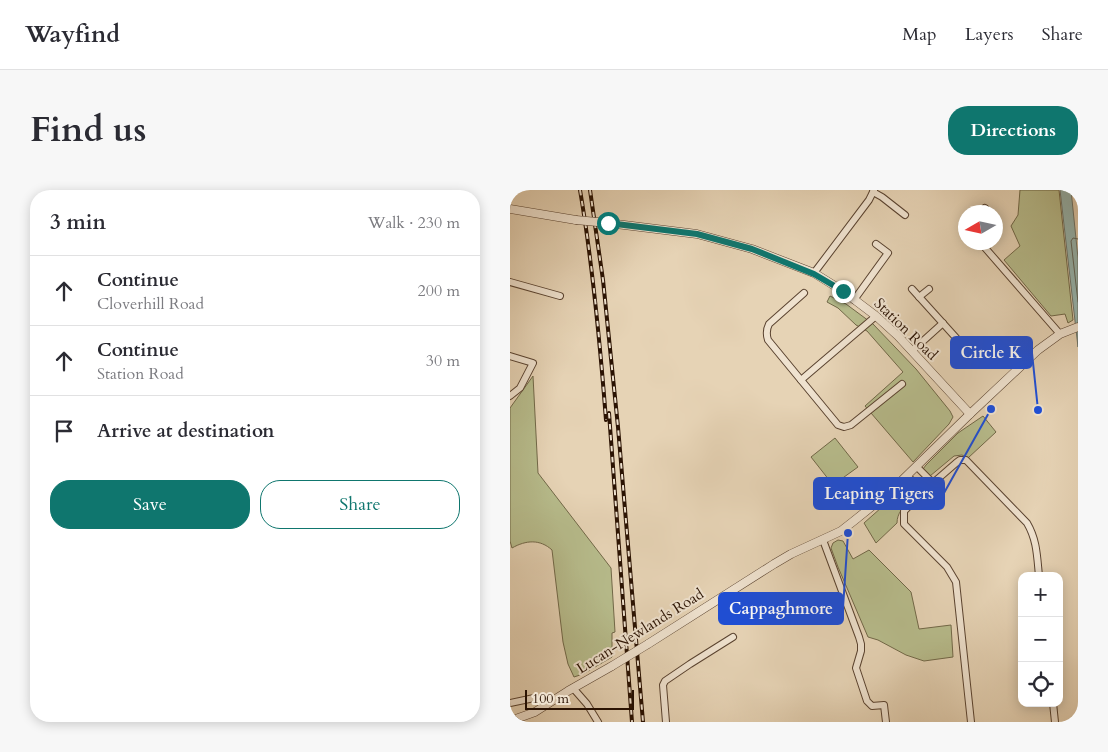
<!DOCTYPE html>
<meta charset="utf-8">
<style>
:root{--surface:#fff;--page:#f7f7f7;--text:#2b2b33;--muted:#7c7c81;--line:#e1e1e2;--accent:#0f766e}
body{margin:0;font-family:Cardo,serif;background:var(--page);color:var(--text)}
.controls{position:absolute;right:15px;bottom:15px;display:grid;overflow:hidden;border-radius:10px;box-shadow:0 2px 12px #0003}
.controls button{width:45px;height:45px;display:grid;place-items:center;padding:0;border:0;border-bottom:1px solid var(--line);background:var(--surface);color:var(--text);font:25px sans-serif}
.compass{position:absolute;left:448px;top:15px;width:45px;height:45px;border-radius:50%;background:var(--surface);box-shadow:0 2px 12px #0003;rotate:261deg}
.scale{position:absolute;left:15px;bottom:12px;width:109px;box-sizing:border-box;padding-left:5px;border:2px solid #2b1303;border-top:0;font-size:14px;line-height:18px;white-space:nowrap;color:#2b1303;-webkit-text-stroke:4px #efe2cf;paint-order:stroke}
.stop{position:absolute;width:15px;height:15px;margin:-11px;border:4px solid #0f766e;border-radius:50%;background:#fff}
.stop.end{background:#0f766e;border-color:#fff;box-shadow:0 1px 5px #0008}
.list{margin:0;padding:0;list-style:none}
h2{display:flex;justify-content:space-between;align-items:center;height:65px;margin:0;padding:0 20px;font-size:21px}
h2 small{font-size:16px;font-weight:400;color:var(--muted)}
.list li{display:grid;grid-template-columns:32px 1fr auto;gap:15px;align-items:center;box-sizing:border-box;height:70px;padding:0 20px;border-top:1px solid var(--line)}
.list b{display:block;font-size:19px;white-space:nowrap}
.list p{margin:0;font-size:16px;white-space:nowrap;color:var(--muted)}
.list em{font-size:16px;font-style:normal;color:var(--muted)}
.actions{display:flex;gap:10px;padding:15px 20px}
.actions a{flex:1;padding:11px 0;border:1px solid var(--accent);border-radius:20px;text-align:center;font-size:18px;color:var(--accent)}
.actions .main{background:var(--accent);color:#fff}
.icon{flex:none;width:28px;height:28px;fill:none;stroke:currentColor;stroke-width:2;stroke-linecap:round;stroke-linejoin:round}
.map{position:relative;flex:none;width:568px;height:532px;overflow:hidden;border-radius:20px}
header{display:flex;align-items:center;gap:30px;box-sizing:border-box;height:70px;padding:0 25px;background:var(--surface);border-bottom:1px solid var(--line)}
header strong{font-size:24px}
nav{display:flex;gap:28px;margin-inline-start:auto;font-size:18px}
.intro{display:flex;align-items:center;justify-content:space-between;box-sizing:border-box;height:120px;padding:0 30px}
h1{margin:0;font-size:35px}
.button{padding:12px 22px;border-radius:20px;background:var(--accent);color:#fff;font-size:18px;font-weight:700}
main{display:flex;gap:30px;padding:0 30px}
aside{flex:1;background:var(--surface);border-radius:20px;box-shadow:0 2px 12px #0003}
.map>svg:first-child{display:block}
.green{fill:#b7bc8c;stroke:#716848}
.water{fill:#96b7b2;stroke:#6b756c}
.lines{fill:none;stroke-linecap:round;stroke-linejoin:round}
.shore{stroke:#60655a;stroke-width:1}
.minor-casing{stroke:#5a4330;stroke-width:8}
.tertiary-casing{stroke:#5a4330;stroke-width:9}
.minor{stroke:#efe2cf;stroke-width:6}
.tertiary{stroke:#efe2cf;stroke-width:8}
.rail-casing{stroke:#2b1303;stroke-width:4}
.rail{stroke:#efe2cf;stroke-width:2;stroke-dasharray:5.5;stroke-linecap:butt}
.tertiary-bridge-casing{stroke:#5a4330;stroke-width:9;stroke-linecap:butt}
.tertiary-bridge{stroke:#efe2cf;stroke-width:8}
.route{stroke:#0f766e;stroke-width:6}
.labels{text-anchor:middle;stroke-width:4;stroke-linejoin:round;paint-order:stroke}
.street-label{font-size:15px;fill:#2b1303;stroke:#efe2cf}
.leader{fill:none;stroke:#1d4ed8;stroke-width:2}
.callout-dot{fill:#1d4ed8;stroke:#efe2cf;stroke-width:2}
.callout{fill:#1d4ed8;stroke:#1d4ed8;stroke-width:2}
.callout-label{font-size:16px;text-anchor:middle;font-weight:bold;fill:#fff}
</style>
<header>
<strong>Wayfind</strong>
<nav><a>Map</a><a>Layers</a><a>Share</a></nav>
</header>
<div class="intro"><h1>Find us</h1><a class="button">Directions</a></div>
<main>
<aside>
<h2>3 min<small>Walk · 230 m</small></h2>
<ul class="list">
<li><svg class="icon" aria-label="ahead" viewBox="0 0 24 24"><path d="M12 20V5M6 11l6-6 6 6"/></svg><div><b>Continue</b><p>Cloverhill Road</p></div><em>200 m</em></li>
<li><svg class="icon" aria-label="ahead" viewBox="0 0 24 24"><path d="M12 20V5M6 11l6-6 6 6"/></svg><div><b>Continue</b><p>Station Road</p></div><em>30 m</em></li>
<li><svg class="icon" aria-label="arrive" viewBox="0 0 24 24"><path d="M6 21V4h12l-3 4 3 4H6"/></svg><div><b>Arrive at destination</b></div></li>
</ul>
<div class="actions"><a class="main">Save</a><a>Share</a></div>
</aside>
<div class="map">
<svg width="568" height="532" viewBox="0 0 568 532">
<rect width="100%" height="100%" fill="#e6d3b5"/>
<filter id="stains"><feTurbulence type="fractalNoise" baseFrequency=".004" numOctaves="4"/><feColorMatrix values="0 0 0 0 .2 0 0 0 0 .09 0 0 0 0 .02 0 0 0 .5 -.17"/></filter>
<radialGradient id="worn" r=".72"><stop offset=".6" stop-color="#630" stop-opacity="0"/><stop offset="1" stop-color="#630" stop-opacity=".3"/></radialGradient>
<g class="green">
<polygon points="510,0 549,0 563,130 558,133 555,124 541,126 494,70 510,56 501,36 508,25"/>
<polygon points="320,106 336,114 363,134 406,179 440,221 443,227 439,234 403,272 355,216 393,182 357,141 346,135 328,118 317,112"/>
<path d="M23 186 28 283 101 378 105 442 102 443V467L73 484 64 487 58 474 53 452 42 360C30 349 16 350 2 358L0 351V218Z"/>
<polygon points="473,226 486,242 458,268 452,265 444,266 420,286 413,279 416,275 448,243"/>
<polygon points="325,248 348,277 323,295 301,267"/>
<path d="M398 294H401C413 309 387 313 387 333L366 353 354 333Z"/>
<polygon points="328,350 333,351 343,369 359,360 401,402 409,439 441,435 443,467 414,471 396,465 368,450 358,447 328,377 321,358 323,353"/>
</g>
<polygon class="water" points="550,0 561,0 568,68 568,157"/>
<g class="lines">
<polyline class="shore" points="568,49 563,48 561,51 568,112"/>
<g class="minor-casing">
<g id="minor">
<polyline points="363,2 372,7 395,25"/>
<polyline points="473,22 475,18"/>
<polyline points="470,52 550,144"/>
<polyline points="304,83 359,10 364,0"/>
<polyline points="0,92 50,106"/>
<polyline points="402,99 448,150"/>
<path d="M294 103 259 134C256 140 256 144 258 150L328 235 334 237 341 235 392 194"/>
<polyline points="409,107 419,99"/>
<polyline points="344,110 378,63 366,54"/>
<polyline points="480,159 486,154 489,154 510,176"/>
<polyline points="402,161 433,133"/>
<polyline points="0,166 23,173 10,198 0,206"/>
<polyline points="291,190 366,126"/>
<polyline points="407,277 423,293"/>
<polyline points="397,286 414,301"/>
<polyline points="313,350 349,447 351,454 351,461 346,478 357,511 362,516 374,515 376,532"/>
<polyline points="63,498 77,514 88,532"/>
<polyline points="0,513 24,508"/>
<polyline points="543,513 545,532"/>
<polyline points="156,532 153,495 155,491 180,474 223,447"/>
<path d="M461 532 446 392 437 377 394 334V321L423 293 446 273 450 270H456L517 333C527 350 527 366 529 386"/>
</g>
</g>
<g class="tertiary-casing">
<g id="tertiary">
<polyline points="0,19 66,30"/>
<polyline points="98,33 187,44 242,59 304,83 333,101 366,126 388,146 460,224"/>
<polyline points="138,454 264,374 281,364 331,341 345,330 381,301 460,224 528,160 550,144 568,137"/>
<polyline points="0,531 25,522 58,501 102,476"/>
</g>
</g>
<use href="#minor" class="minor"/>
<use href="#tertiary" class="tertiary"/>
<g class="rail-casing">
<g id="rail">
<path d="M70 0C83 76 90 153 96 230"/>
<polyline points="80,0 93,90 108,237 133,532"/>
<polyline points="99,223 122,532"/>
</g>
</g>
<use href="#rail" class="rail"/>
<g class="tertiary-bridge-casing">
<g id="tertiary-bridge">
<polyline points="66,30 98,33"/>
<polyline points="102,476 138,454"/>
</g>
</g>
<use href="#tertiary-bridge" class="tertiary-bridge"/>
</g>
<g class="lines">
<polyline class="route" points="98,33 187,44 242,59 304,84 333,101"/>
</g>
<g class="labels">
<g class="street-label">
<text transform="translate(396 139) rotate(44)" y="5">Station Road</text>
<text transform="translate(130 441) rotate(-32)" y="5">Lucan-Newlands Road</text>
</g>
</g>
<path class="leader" d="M528 220L522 163M481 219L434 303M338 343L333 418"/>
<g class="callout-dot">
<circle cx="528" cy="220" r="5"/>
<circle cx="481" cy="219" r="5"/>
<circle cx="338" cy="343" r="5"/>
</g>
<g class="callout">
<rect x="441" y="147" width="81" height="31" rx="5"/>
<rect x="304" y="288" width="130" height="31" rx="5"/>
<rect x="209" y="403" width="124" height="31" rx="5"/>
</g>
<g class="callout-label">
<text x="481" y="168">Circle K</text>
<text x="369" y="309">Leaping Tigers</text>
<text x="271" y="424">Cappaghmore</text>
</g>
<rect width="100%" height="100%" filter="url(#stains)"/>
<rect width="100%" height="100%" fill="url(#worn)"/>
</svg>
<div class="controls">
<button>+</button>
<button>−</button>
<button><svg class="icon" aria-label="locate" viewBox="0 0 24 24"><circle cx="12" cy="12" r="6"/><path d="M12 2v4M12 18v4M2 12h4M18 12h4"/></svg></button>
</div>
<svg class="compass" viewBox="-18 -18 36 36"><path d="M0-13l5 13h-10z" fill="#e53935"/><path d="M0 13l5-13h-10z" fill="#7c7c81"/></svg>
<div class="scale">100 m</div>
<div class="stop" style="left:98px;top:33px"></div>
<div class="stop end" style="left:333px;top:101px"></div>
</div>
</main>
